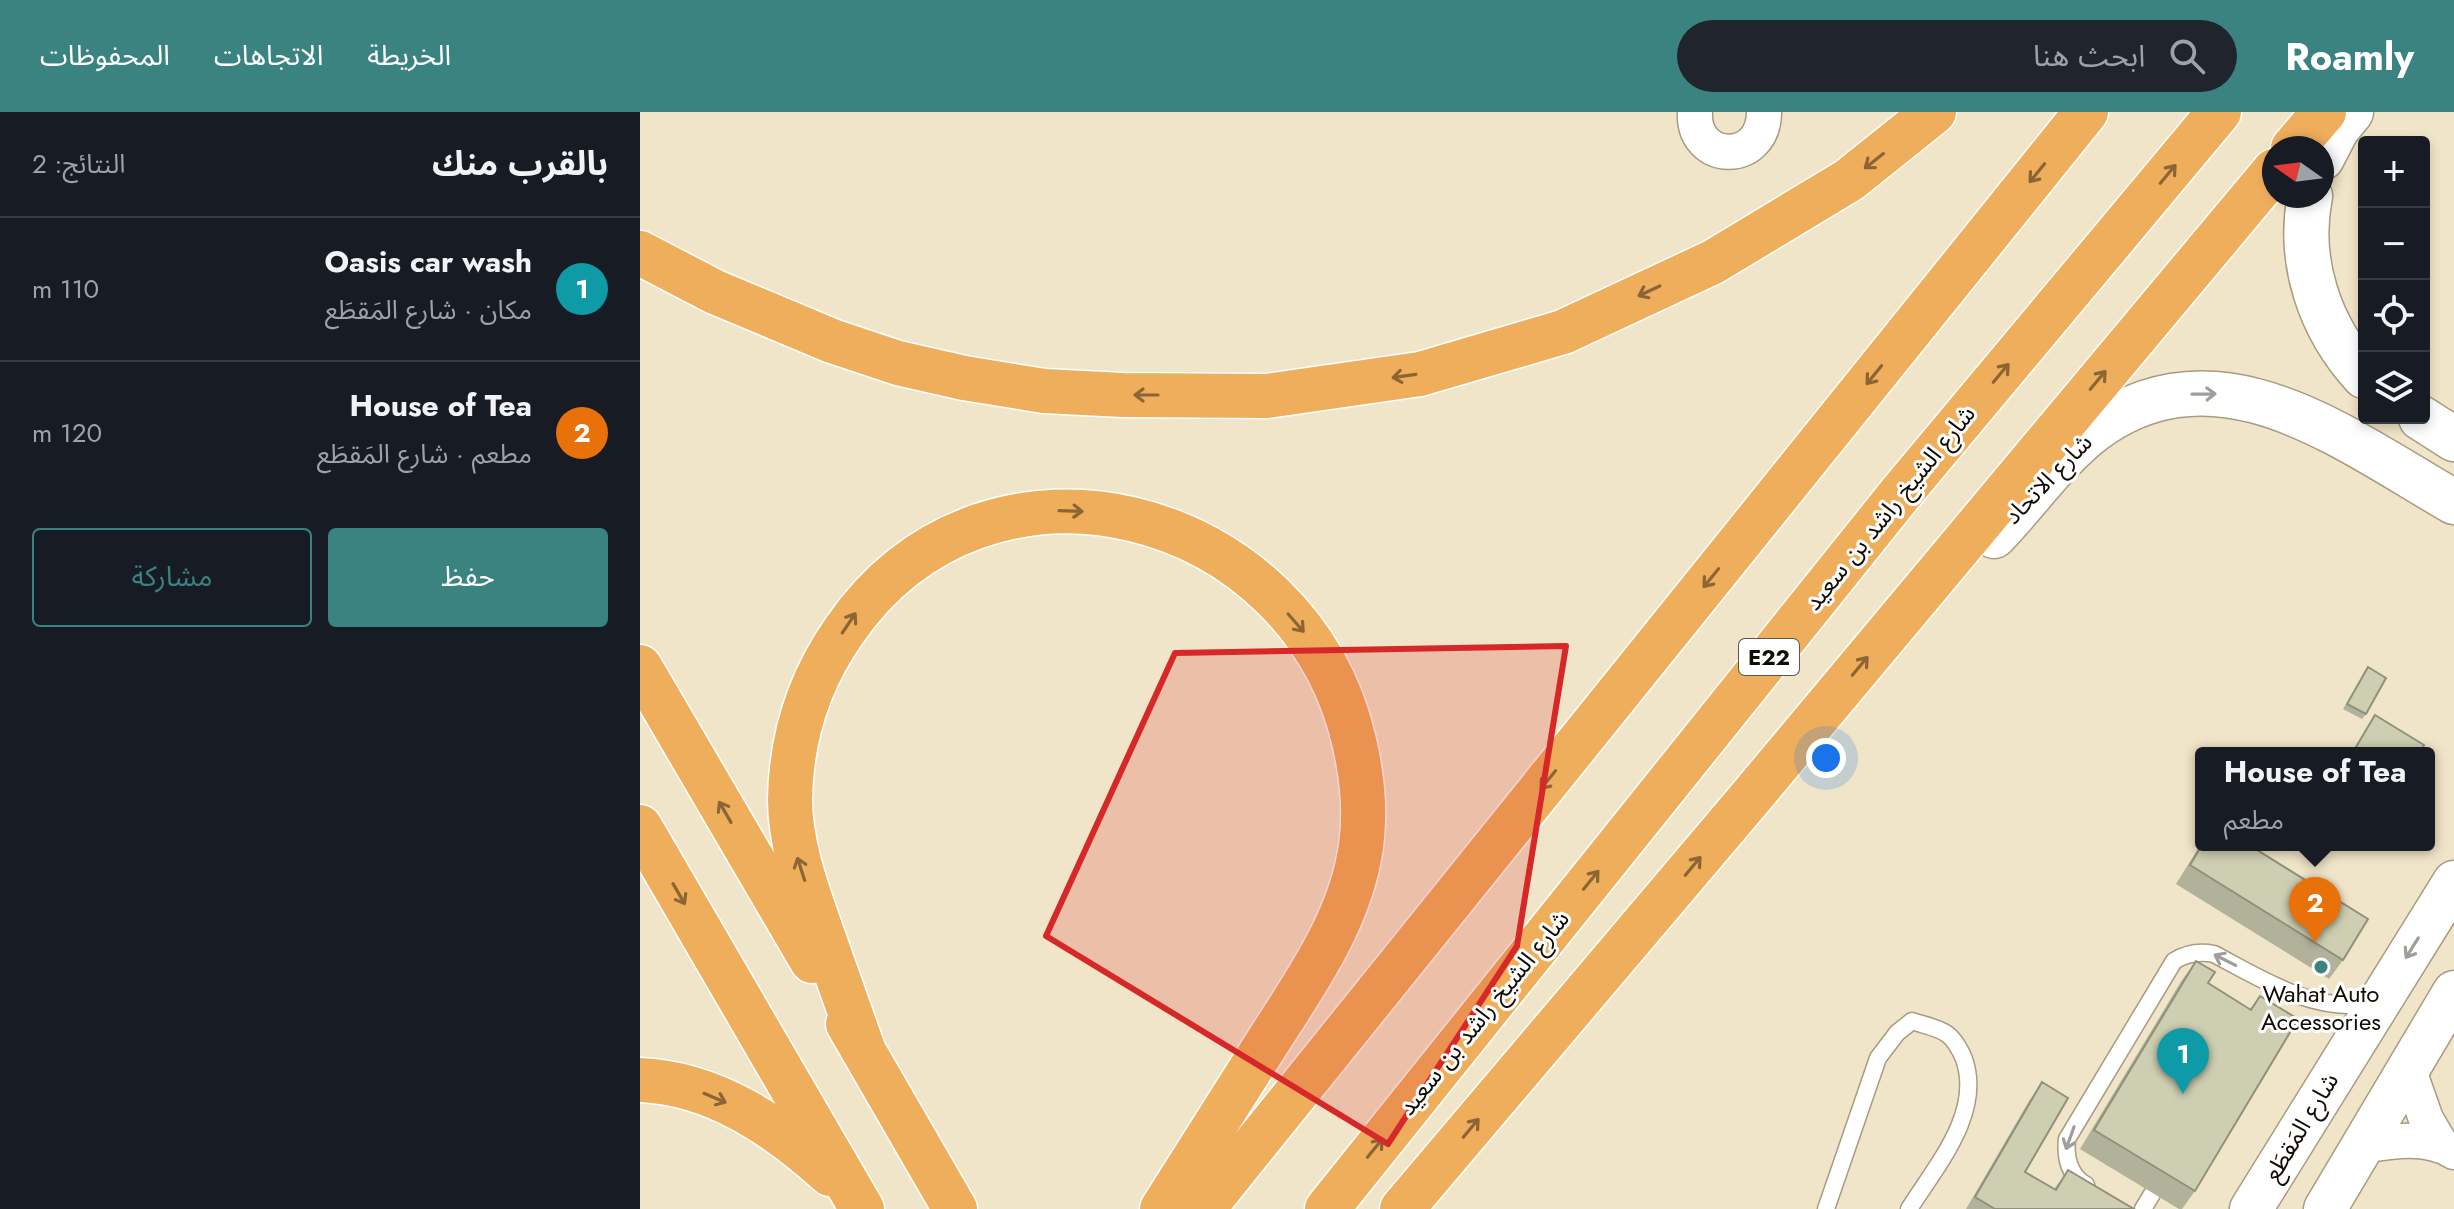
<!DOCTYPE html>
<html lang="ar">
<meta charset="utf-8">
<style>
:root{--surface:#171b24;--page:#20242c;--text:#f1f3f6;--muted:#9ea1a6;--line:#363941;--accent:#3b8380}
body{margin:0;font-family:Jost,"Noto Sans Arabic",sans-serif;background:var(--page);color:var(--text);direction:rtl}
.controls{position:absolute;right:24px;top:24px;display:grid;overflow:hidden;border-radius:8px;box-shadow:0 4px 12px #0003}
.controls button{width:72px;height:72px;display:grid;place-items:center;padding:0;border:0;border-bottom:2px solid var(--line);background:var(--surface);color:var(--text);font:40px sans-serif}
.compass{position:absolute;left:1622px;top:24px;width:72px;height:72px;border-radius:50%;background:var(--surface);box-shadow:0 4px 12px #0003;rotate:284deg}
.you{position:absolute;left:1186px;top:646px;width:28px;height:28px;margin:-20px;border:6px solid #fff;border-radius:50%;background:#1a73e8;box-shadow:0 0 0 12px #1a73e833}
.badge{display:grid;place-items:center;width:52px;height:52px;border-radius:50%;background:var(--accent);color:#fff;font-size:26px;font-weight:700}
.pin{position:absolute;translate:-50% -66px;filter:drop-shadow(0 2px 4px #0008)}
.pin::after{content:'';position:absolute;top:42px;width:28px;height:24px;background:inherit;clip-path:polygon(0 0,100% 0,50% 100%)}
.popup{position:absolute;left:1555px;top:635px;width:240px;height:104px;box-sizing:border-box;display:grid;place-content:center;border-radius:8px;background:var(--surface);filter:drop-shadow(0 2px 6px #0005);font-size:26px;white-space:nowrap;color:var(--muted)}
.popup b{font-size:30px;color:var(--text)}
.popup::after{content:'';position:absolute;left:50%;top:100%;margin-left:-16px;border:16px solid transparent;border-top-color:var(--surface)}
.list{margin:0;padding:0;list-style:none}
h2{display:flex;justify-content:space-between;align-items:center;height:104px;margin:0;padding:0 32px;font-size:34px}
h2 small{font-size:26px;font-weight:400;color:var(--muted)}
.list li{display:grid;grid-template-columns:52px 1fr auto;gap:24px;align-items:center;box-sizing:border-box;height:144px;padding:0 32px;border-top:2px solid var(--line)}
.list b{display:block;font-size:30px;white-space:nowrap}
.list p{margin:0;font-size:26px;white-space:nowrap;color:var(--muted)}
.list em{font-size:26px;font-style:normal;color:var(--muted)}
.actions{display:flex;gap:16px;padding:24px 32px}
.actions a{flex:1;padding:18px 0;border:2px solid var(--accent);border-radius:8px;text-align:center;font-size:28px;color:var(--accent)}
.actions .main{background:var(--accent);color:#fff}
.icon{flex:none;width:44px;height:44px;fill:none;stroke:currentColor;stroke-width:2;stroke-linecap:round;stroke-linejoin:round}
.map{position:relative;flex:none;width:1814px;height:1097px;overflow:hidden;direction:ltr}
header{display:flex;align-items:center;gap:48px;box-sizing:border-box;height:112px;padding:0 40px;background:var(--accent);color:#fff}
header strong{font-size:38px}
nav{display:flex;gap:44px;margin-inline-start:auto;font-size:28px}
.search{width:560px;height:72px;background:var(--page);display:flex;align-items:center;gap:20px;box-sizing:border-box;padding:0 28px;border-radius:44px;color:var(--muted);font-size:30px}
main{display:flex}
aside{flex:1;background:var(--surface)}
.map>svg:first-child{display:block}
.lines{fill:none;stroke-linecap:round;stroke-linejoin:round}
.service-casing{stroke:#a79c81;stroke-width:19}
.minor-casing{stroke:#a79c81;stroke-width:37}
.tertiary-casing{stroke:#a79c81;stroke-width:45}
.secondary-casing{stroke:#a79c81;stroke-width:47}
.trunk-casing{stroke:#fff;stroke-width:47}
.service{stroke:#fff;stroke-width:16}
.minor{stroke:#fff;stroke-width:34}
.tertiary{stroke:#fff;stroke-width:42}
.secondary{stroke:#fff;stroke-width:44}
.trunk{stroke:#efae5c;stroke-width:44}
.wall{fill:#b1b299}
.building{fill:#cecfb2;stroke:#90917d;stroke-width:2}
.oneway{stroke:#8b6634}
.oneway2{stroke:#a09e9b}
.marked{fill:#d62828;fill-opacity:0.2;stroke:#d62828;stroke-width:6;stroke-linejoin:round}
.poi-dot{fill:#3b8380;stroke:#fff;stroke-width:3}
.labels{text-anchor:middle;stroke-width:6;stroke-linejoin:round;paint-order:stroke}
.shield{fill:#fff;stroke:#58564f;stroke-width:2}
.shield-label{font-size:22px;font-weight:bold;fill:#110d04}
.street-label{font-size:24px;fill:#110d04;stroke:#fff}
.poi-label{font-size:24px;fill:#110d04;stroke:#fff}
</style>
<header>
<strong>Roamly</strong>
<div class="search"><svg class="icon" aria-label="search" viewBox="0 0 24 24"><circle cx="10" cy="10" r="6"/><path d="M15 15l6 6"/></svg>ابحث هنا</div>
<nav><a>الخريطة</a><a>الاتجاهات</a><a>المحفوظات</a></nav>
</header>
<main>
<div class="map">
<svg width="1814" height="1097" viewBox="0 0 1814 1097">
<rect width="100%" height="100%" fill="#f1e5c9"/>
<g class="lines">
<g class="service-casing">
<g id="service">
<path d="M1446 1073C1429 1063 1425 1046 1427 1027L1534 849C1547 841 1559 839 1574 842 1625 869 1672 900 1731 892"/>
<path d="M1186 1097 1238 946 1257 921 1272 909C1283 913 1297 915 1307 922 1314 927 1321 939 1324 947 1343 1001 1296 1054 1269 1097"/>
<polyline points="1503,1097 1512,1082"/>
</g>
</g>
<g class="minor-casing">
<g id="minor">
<path d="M1055 0C1052 52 1124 54 1124 0"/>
<polyline points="1768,956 1786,1007 1800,1031"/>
<path d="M1722 1034C1752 1029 1787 1023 1814 1040"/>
</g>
</g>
<g class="tertiary-casing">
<g id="tertiary">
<polyline points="1611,1097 1814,770"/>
<polyline points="1685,1097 1814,880"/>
</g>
</g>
<g class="secondary-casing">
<g id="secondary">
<polyline points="1682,46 1697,17 1711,0"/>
<path d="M1670 84C1657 150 1680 216 1724 264"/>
<polyline points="1781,306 1814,327"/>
<path d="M1354 424C1387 390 1416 347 1454 318 1578 227 1704 327 1814 390"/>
</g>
</g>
<g class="trunk-casing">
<g id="trunk">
<polyline points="1653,36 1684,0"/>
<polyline points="0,141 75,180 192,229 258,251 324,266 404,279 483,283 627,284 780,262 923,220 1073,150 1209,68 1294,0"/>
<polyline points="0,555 172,849"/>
<polyline points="0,715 222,1097"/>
<polyline points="208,912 315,1097"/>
<path d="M223 937C209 898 196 860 182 821 167 778 150 733 150 687 151 626 169 569 204 519 347 310 659 393 714 629 722 663 726 699 721 734 711 807 666 870 627 931 592 986 557 1042 522 1097"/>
<path d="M0 968C74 971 137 1014 190 1062"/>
<polyline points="563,1097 1446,0"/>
<polyline points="687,1097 1260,382 1579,0"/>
<polyline points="762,1097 1110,686 1634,59"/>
</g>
</g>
<use href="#service" class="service"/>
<use href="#minor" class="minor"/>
<use href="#tertiary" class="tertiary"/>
<use href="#secondary" class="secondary"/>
<use href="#trunk" class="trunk"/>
</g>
<g class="wall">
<polygon points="1724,561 1726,602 1722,607 1703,597"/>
<polygon points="1561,732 1561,733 1609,733 1703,848 1689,867 1536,772"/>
<polygon points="1556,849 1568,871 1610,897 1620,884 1555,1079 1542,1097 1539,1097 1440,1037 1542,868"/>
<polygon points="1402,970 1385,1060 1414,1077 1428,1058 1494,1097 1326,1097 1389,989"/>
</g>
<g class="building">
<polygon points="1728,555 1746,566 1726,602 1707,592"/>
<polygon points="1735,603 1784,633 1780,641 1715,641 1713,640"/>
<polygon points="1562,733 1609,733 1728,807 1703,848 1550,753"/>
<polygon points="1556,849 1575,860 1568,871 1611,898 1620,884 1658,907 1555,1079 1454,1018"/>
<polygon points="1402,970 1428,986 1385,1060 1416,1078 1428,1058 1494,1097 1355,1097 1335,1085"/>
</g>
<defs><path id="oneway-shaft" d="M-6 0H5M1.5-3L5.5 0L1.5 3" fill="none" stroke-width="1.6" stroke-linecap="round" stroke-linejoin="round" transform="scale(2)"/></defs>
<g class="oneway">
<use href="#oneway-shaft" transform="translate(1234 49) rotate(142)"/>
<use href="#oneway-shaft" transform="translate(1397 61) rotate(129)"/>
<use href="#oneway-shaft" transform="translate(1528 62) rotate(-50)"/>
<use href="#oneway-shaft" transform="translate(1009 179) rotate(155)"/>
<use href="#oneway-shaft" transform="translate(1361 261) rotate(-50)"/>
<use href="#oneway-shaft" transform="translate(1234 263) rotate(129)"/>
<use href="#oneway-shaft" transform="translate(764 264) rotate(172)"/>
<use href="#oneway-shaft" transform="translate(1458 268) rotate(-50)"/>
<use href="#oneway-shaft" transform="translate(506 283) rotate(-180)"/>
<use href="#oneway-shaft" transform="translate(431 399) rotate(2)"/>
<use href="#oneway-shaft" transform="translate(1071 466) rotate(129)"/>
<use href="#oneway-shaft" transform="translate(209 511) rotate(-56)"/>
<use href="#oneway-shaft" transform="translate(656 511) rotate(49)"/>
<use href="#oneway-shaft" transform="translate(1220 554) rotate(-50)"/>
<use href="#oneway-shaft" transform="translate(908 668) rotate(129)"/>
<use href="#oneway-shaft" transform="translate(85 700) rotate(-120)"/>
<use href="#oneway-shaft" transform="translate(1053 754) rotate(-50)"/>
<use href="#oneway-shaft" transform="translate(161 757) rotate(-108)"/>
<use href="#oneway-shaft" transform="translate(951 768) rotate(-51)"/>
<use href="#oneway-shaft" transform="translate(39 782) rotate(60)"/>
<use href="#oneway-shaft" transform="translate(75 986) rotate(23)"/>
<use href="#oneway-shaft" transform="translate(831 1016) rotate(-50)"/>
<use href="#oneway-shaft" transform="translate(735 1036) rotate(-51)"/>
</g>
<g class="oneway2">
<use href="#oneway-shaft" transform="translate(1564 282) rotate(-1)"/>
<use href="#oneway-shaft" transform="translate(1772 836) rotate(122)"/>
<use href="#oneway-shaft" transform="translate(1585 848) rotate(-153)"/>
<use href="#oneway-shaft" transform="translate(1430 1026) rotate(110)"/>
</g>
<path class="marked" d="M926 534 877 834 748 1032 406 824 535 541Z"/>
<circle class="poi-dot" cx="1681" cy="855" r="8"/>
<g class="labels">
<rect class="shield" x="1099" y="527" width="60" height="36" rx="6"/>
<g class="shield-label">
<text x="1129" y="553">E22</text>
</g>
<g class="street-label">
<text transform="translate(1408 367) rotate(-46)" y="8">شارع الاتحاد</text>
<text transform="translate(1250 396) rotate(-51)" y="8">شارع الشيخ راشد بن سعيد</text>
<text transform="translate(844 901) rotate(-51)" y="8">شارع الشيخ راشد بن سعيد</text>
<text transform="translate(1661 1015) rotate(-59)" y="8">شارع المَقطَع</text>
</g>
<g class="poi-label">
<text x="1681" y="890">Wahat Auto<tspan x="1681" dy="28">Accessories</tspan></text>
</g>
</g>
</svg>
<div class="controls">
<button>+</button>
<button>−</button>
<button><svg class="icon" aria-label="locate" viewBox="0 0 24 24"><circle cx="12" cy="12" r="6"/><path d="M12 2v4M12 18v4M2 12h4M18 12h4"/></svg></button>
<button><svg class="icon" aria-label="layers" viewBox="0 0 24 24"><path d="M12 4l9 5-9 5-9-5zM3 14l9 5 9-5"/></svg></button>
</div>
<svg class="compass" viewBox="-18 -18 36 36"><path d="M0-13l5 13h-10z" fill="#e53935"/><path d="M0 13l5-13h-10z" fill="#9ea1a6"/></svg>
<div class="you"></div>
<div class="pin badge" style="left:1543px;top:982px;background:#0f9aa8">1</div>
<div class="pin badge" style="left:1675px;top:831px;background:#e8710a">2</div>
<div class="popup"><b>House of Tea</b>مطعم</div>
</div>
<aside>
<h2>بالقرب منك<small>النتائج: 2</small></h2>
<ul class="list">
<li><span class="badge" style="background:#0f9aa8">1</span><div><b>Oasis car wash</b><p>مكان · شارع المَقطَع</p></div><em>110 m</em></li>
<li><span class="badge" style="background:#e8710a">2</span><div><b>House of Tea</b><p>مطعم · شارع المَقطَع</p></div><em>120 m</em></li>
</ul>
<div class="actions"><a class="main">حفظ</a><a>مشاركة</a></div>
</aside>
</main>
